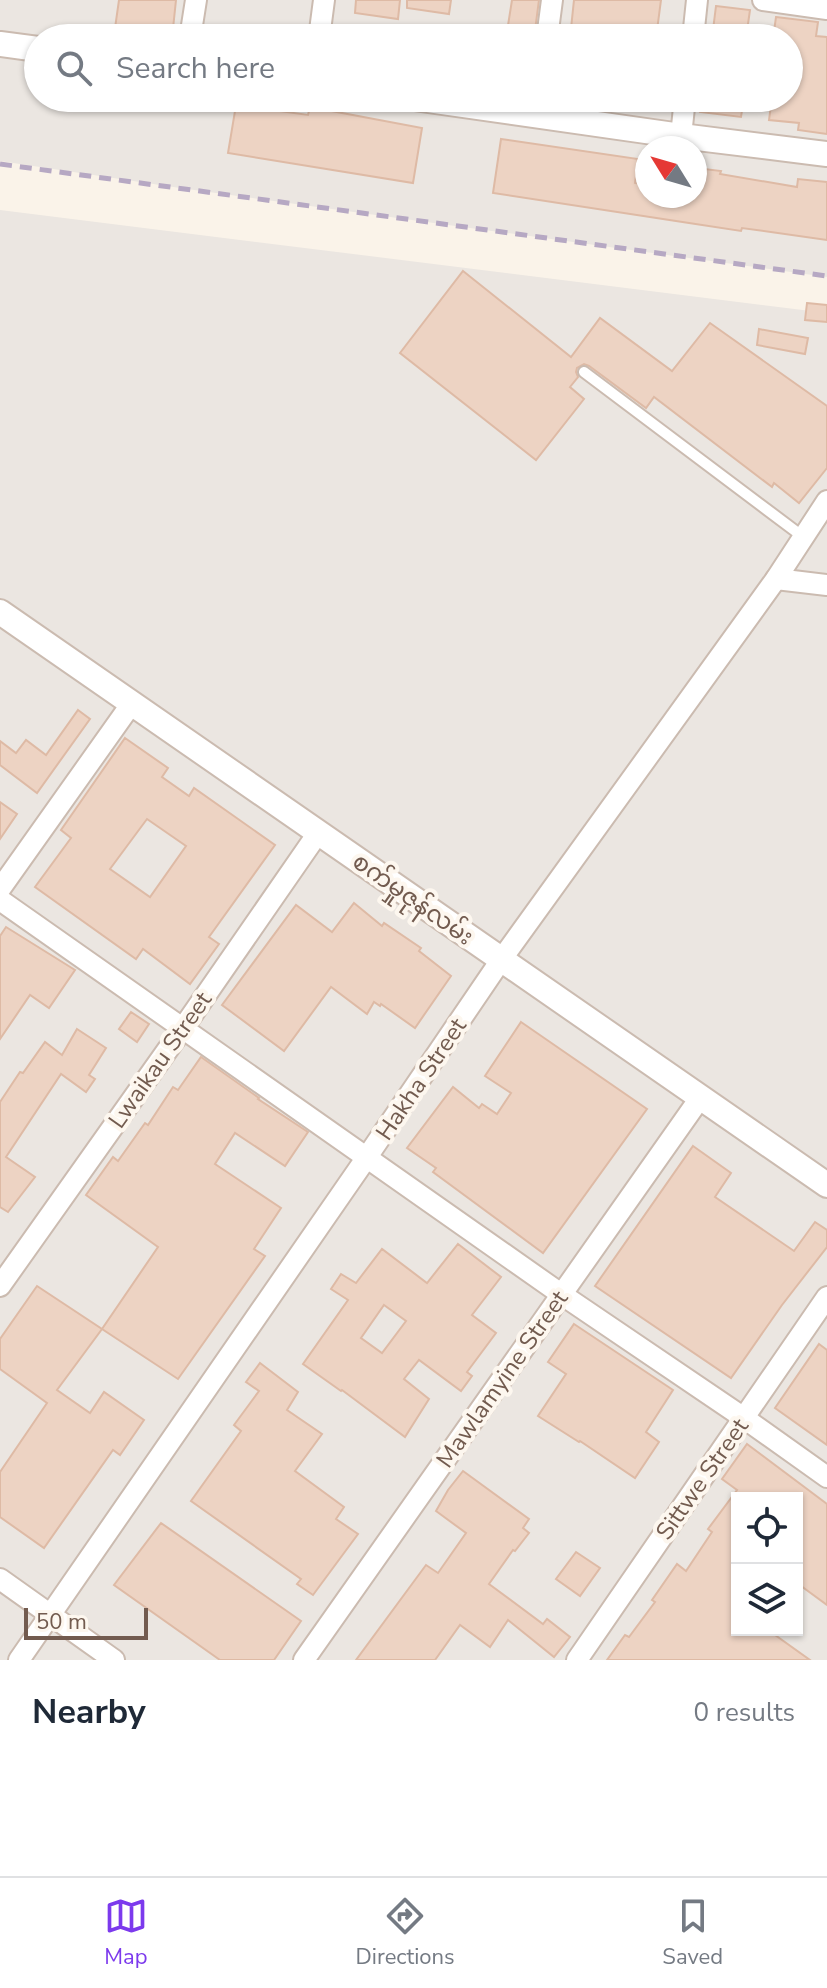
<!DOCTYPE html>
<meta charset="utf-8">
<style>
:root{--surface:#fff;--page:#f6f6f7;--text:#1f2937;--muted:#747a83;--line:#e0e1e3;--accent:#7c3aed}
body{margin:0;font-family:"Nunito Sans","Noto Sans Myanmar",sans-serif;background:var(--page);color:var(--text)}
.controls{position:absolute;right:24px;bottom:24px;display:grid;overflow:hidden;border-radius:0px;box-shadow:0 2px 6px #0004}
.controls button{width:72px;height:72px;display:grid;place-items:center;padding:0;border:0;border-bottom:2px solid var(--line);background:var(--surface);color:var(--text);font:40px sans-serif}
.compass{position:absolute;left:635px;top:136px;width:72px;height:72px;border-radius:50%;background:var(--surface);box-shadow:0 2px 6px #0004;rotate:307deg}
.scale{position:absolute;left:24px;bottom:20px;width:124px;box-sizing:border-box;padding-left:8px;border:4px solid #725b4f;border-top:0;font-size:22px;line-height:28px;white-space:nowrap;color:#725b4f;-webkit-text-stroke:6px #fdf7ef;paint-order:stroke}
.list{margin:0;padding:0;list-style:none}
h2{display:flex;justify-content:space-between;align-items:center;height:104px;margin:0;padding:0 32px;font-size:34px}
h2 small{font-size:26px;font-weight:400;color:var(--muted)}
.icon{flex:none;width:44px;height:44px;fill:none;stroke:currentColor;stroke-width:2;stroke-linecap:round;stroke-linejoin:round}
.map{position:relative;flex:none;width:827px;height:1660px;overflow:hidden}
.search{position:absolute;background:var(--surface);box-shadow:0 2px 6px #0004;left:24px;right:24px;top:24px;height:88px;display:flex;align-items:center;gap:20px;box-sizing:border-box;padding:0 28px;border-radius:44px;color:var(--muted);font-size:30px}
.sheet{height:216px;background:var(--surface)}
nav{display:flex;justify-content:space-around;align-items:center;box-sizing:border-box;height:112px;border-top:2px solid var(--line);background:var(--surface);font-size:22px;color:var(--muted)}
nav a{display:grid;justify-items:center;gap:4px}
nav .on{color:var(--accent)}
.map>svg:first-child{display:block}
.industrial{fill:#ebe6e1;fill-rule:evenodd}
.building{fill:#edd3c3;stroke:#debaa5;stroke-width:2;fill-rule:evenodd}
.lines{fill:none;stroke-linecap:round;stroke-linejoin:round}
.service-casing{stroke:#cbbbb0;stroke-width:14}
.minor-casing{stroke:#cbbbb0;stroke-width:24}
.tertiary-casing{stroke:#cbbbb0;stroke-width:28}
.service{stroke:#fff;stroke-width:10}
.minor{stroke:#fff;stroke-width:20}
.tertiary{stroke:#fff;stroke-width:24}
.rail{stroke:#b6a8c3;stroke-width:5;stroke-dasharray:12 8;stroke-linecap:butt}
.labels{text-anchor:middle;stroke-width:8;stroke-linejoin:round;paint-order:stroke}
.street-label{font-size:24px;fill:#725b4f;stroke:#fdf7ef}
</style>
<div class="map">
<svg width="827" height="1660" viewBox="0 0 827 1660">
<rect width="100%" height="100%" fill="#faf3e9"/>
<g class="industrial">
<path d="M0 0H827V277L180 188 0 161ZM38 38H789V98H38ZM647 148H695V196H647Z"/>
<path d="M0 210 827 313V1660H0ZM737 1498H797V1630H737Z"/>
</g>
<g class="building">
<polygon points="119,0 176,0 172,38 140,38 114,35"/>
<polygon points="356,0 400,0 398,19 355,13"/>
<polygon points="407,0 451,0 449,14 407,8"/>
<polygon points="512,0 539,0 534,38 506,38"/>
<polygon points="574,0 661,0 656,38 570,38"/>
<polygon points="716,6 750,10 746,38 712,38"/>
<polygon points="776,17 818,22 816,36 827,37 827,134 798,130 799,123 769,120 772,98 789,98 789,38 773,38"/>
<polygon points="702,98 744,98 741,117 700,112"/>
<polygon points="236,105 308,115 310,107 422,128 413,183 228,153"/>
<polygon points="501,139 638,159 635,183 647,185 647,196 695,196 697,168 721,171 720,174 797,187 798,179 827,182 827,240 742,228 741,231 689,223 493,193"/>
<polygon points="463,271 571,357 600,318 672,371 710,323 827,406 827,468 799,503 774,483 772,487 654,397 646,408 589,366 584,364 577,368 576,372 578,377 570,387 584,399 536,460 400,353"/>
<polygon points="807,303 827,305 827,322 805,320"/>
<polygon points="759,329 808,338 805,354 757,345"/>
<polygon points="78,710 90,719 37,793 0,765 0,741 16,753 26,740 46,755"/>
<path d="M125 738 168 768 162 777 189 796 194 788 275 845 209 937 219 944 190 984 143 949 136 959 35 887 71 838 61 830ZM147 819 186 846 150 897 110 869Z"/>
<polygon points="0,802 17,814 0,839"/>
<polygon points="354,903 382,926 384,923 421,948 419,951 451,976 415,1028 381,1004 380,1006 374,1002 367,1014 331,987 284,1051 222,1005 296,905 332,932"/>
<polygon points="6,927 75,970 49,1008 30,995 0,1039 0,936"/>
<polygon points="131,1012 149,1024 137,1042 119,1029"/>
<polygon points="521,1022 647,1109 543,1253 433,1172 436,1168 407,1148 453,1087 479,1108 482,1104 497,1114 511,1093 485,1076"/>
<polygon points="77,1029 106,1048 89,1075 95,1079 86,1092 61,1074 6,1157 35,1177 8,1212 0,1207 0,1102 20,1072 23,1073 45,1042 62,1055"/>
<polygon points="201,1057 259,1098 258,1099 308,1132 285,1166 235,1133 215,1164 281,1208 254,1249 265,1256 178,1379 102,1329 158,1247 86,1195 113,1157 118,1161 145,1123 148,1125 173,1087 178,1090"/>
<polygon points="693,1146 731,1173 715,1197 794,1251 815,1222 827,1230 827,1247 782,1305 731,1378 595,1286"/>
<path d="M458 1244 501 1277 472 1315 496 1333 467 1372 472 1376 461 1391 419 1360 404 1379 429 1399 405 1437 342 1390 341 1391 303 1364 348 1300 331 1289 341 1274 356 1283 382 1249 427 1283ZM384 1305 406 1321 382 1353 361 1338Z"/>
<polygon points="37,1286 102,1329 57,1390 90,1413 104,1392 144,1420 120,1455 113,1450 44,1548 0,1517 0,1472 47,1403 0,1369 0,1339"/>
<polygon points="574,1324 673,1390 646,1432 659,1442 635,1478 580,1441 579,1442 538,1416 566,1374 548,1362"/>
<polygon points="819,1344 827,1350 827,1445 775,1408"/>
<polygon points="260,1363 298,1392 287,1410 322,1434 295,1471 344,1507 336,1519 358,1534 313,1595 297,1584 301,1579 191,1501 241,1431 234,1425 259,1391 246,1382"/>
<polygon points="747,1444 827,1504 827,1605 797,1583 797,1498 737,1498 737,1630 768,1630 810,1660 607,1660 625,1635 629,1637 655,1602 652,1600 677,1564 686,1571 712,1532 708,1529 737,1490 722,1479"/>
<polygon points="463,1471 529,1519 523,1528 529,1533 515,1551 513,1550 489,1584 543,1624 547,1619 570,1637 554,1657 508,1620 490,1647 460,1625 435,1660 356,1660 426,1565 438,1573 466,1533 436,1511 448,1490"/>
<polygon points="161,1523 301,1621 274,1660 220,1660 114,1585"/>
<polygon points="576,1552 600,1568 580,1596 556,1579"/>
</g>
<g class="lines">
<g class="service-casing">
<polyline id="service" points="584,372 802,536"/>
</g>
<g class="minor-casing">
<g id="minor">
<polyline points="763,0 827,9"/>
<polyline points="190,38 196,0"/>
<polyline points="319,38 324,0"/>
<polyline points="547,38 552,0"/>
<polyline points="693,38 697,0"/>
<polyline points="681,136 685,98"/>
<polyline points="776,579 827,585"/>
<polyline points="0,889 132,703"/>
<polyline points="0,900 561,1294 744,1418 827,1477"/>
<polyline points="0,1286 183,1028 318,833"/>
<polyline points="0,1579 114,1660"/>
<polyline points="19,1660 367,1157 501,960 776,579 827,501"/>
<polyline points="304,1660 700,1098"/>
<polyline points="577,1660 827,1297"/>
</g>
</g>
<g class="tertiary-casing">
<g id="tertiary">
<polyline points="0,44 38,49"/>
<polyline points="414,98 681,136 827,154"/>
<polyline points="0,612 827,1185"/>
</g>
</g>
<use href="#service" class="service"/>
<use href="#minor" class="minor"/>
<use href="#tertiary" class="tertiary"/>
<polyline class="rail" points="0,164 827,276"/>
</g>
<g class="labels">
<g class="street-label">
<text transform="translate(413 899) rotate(35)" y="8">စက်မှုဇုန်လမ်း</text>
<text transform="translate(160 1060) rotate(-55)" y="8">Lwaikau Street</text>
<text transform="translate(421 1079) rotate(-56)" y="8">Hakha Street</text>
<text transform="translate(502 1379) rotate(-55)" y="8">Mawlamyine Street</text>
<text transform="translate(702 1479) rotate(-55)" y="8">Sittwe Street</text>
</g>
</g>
</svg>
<div class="controls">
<button><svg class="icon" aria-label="locate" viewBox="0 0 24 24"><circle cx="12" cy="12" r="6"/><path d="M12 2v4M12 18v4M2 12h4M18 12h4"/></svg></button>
<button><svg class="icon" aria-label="layers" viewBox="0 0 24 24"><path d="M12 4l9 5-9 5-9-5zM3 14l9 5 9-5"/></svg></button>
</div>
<svg class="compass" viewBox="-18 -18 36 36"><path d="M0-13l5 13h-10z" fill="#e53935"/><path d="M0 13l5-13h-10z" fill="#747a83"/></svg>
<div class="scale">50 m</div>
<div class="search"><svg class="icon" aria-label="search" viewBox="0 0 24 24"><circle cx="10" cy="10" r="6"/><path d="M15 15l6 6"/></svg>Search here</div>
</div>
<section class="sheet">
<h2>Nearby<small>0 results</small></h2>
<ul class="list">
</ul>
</section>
<nav>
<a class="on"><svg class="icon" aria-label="map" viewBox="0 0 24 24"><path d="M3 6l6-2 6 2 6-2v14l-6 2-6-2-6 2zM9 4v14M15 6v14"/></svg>Map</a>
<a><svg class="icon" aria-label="directions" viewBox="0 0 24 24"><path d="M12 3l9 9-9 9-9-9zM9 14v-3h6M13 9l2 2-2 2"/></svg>Directions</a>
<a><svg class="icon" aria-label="saved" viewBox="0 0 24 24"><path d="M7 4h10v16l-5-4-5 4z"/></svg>Saved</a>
</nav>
